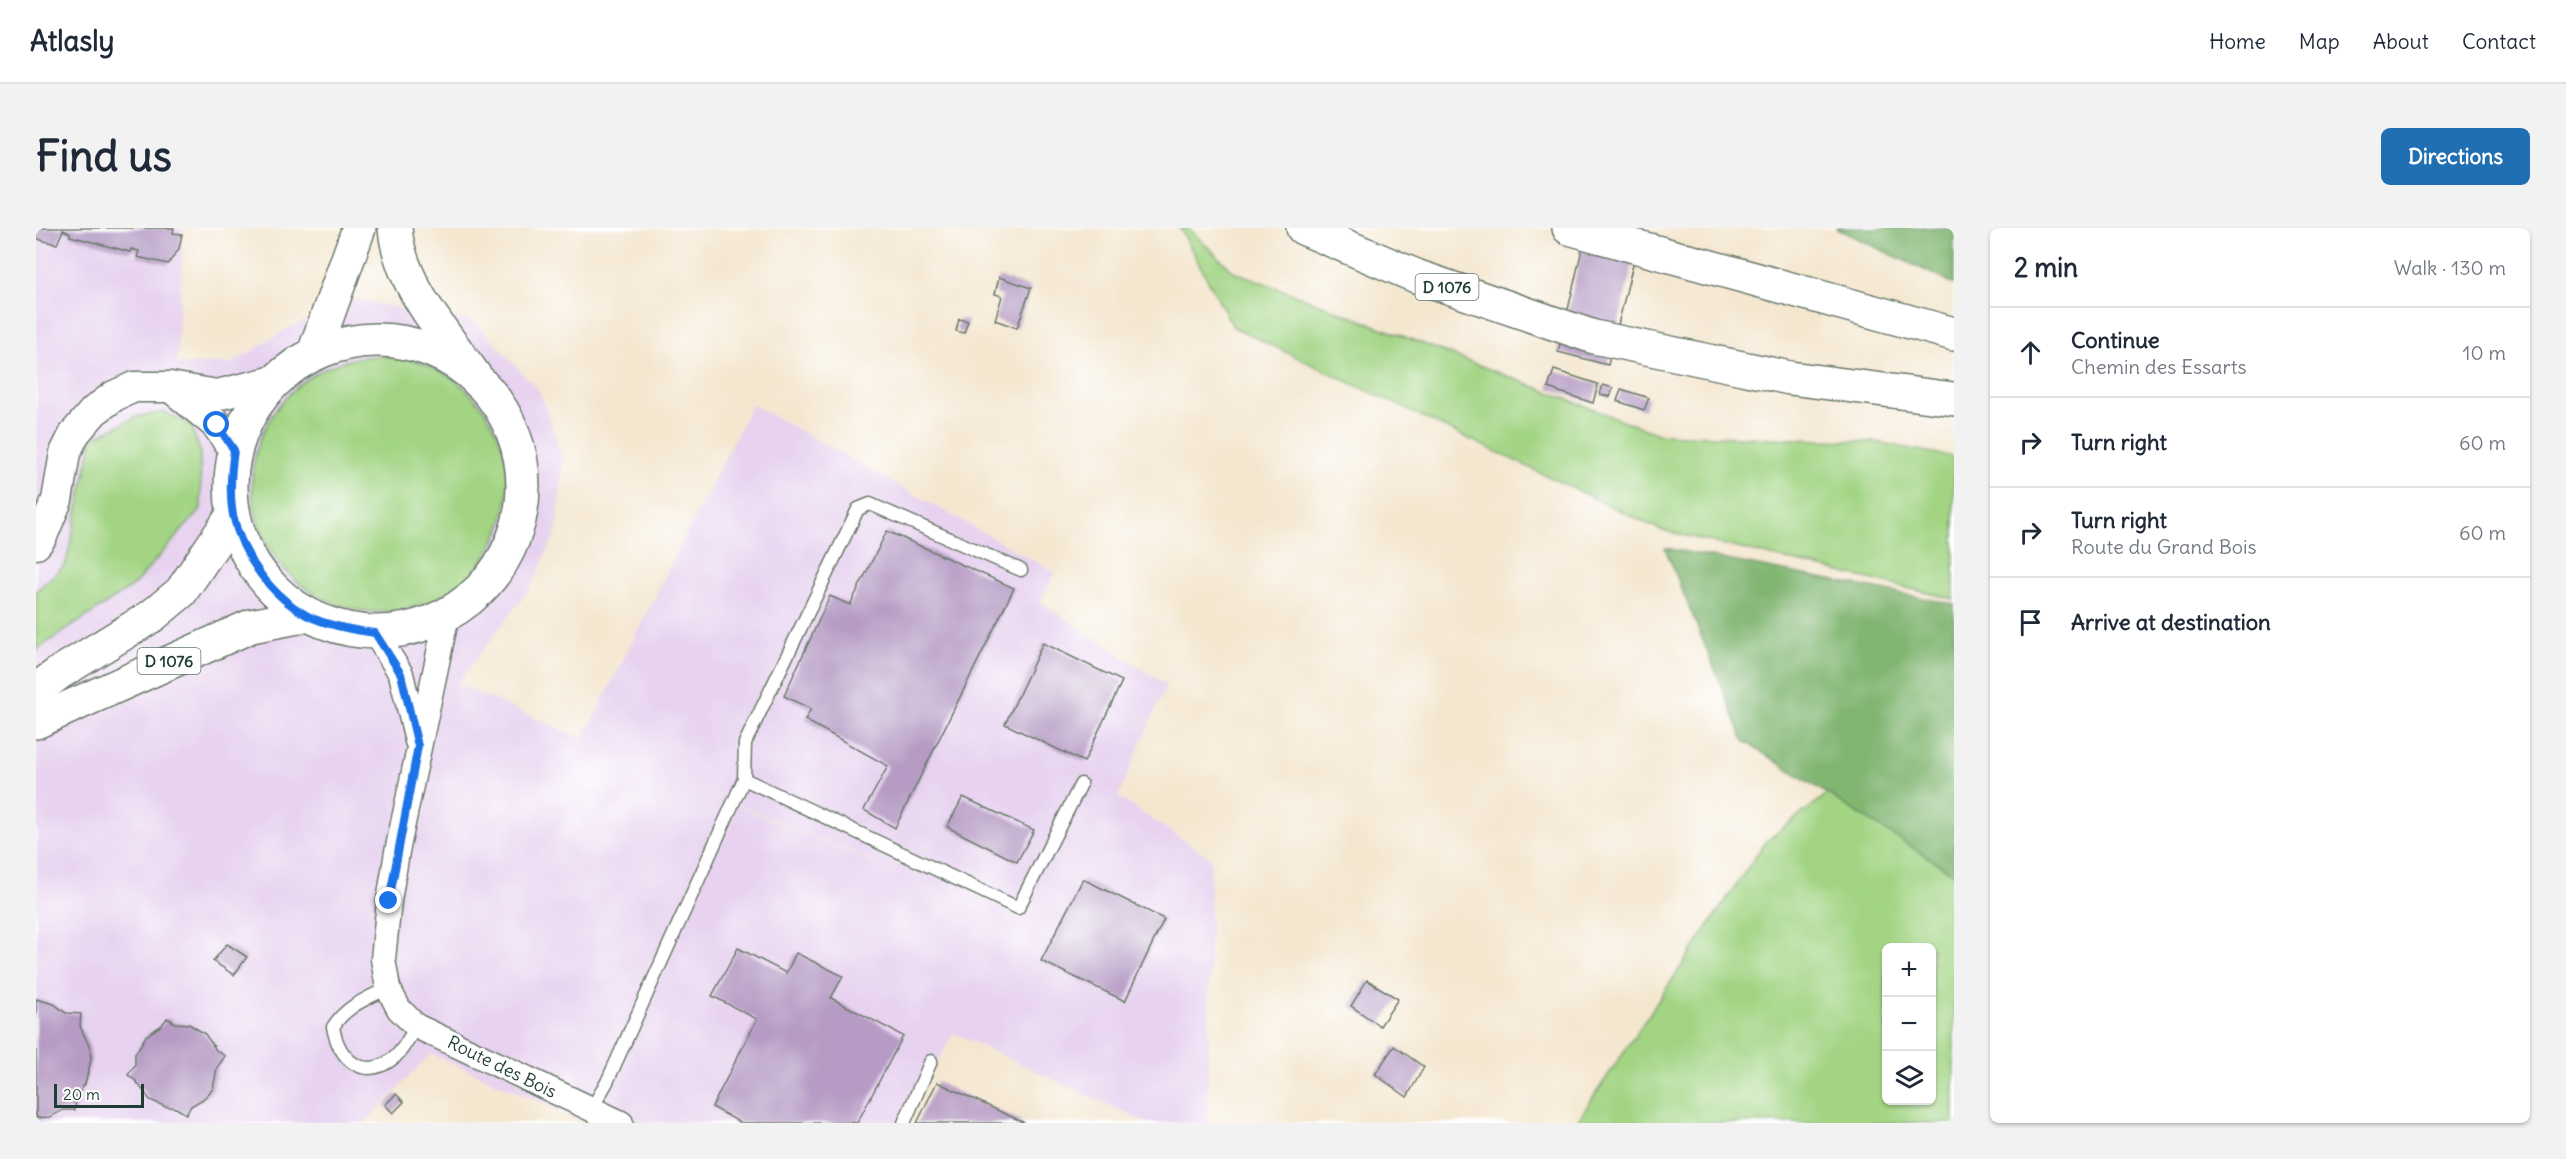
<!DOCTYPE html>
<meta charset="utf-8">
<style>
:root{--surface:#fff;--page:#f2f2f3;--text:#1f2937;--muted:#747a83;--line:#e0e1e3;--accent:#1f6fb2}
body{margin:0;font-family:Delius,sans-serif;background:var(--page);color:var(--text)}
.controls{position:absolute;right:18px;bottom:18px;display:grid;overflow:hidden;border-radius:9px;box-shadow:0 2px 4px #0004}
.controls button{width:54px;height:54px;display:grid;place-items:center;padding:0;border:0;border-bottom:2px solid var(--line);background:var(--surface);color:var(--text);font:30px sans-serif}
.scale{position:absolute;left:18px;bottom:15px;width:90px;box-sizing:border-box;padding-left:6px;border:3px solid #1f3d34;border-top:0;font-size:16px;line-height:21px;white-space:nowrap;color:#1f3d34;-webkit-text-stroke:4px #fff;paint-order:stroke}
.stop{position:absolute;width:18px;height:18px;margin:-14px;border:4px solid #1a73e8;border-radius:50%;background:#fff}
.stop.end{background:#1a73e8;border-color:#fff;box-shadow:0 2px 6px #0008}
.list{margin:0;padding:0;list-style:none}
h2{display:flex;justify-content:space-between;align-items:center;height:78px;margin:0;padding:0 24px;font-size:26px}
h2 small{font-size:20px;font-weight:400;color:var(--muted)}
.list li{display:grid;grid-template-columns:39px 1fr auto;gap:18px;align-items:center;box-sizing:border-box;height:90px;padding:0 24px;border-top:2px solid var(--line)}
.list b{display:block;font-size:22px;white-space:nowrap}
.list p{margin:0;font-size:20px;white-space:nowrap;color:var(--muted)}
.list em{font-size:20px;font-style:normal;color:var(--muted)}
.icon{flex:none;width:33px;height:33px;fill:none;stroke:currentColor;stroke-width:2;stroke-linecap:round;stroke-linejoin:round}
.map{position:relative;flex:none;width:1918px;height:895px;overflow:hidden;border-radius:9px}
header{display:flex;align-items:center;gap:36px;box-sizing:border-box;height:84px;padding:0 30px;background:var(--surface);border-bottom:2px solid var(--line)}
header strong{font-size:28px}
nav{display:flex;gap:33px;margin-inline-start:auto;font-size:21px}
.intro{display:flex;align-items:center;justify-content:space-between;box-sizing:border-box;height:144px;padding:0 36px}
h1{margin:0;font-size:42px}
.button{padding:15px 27px;border-radius:9px;background:var(--accent);color:#fff;font-size:21px;font-weight:700}
main{display:flex;gap:36px;padding:0 36px}
aside{flex:1;background:var(--surface);border-radius:9px;box-shadow:0 2px 4px #0004}
.map>svg:first-child{display:block}
.built{fill:#e7d2ef;fill-rule:evenodd}
.green{fill:#a2d483;stroke:#60885c;stroke-width:1.5;fill-rule:evenodd}
.forest{fill:#81b671;stroke:#507a52;stroke-width:1.5}
.building{fill:#b69cc4}
.lines{fill:none;stroke-linecap:round;stroke-linejoin:round}
.service-casing{stroke:#6a786b;stroke-width:15}
.minor-casing{stroke:#6a786b;stroke-width:27}
.tertiary-casing{stroke:#6a786b;stroke-width:33}
.primary-casing{stroke:#6a786b;stroke-width:36}
.motorway-casing{stroke:#6a786b;stroke-width:36}
.service{stroke:#fff;stroke-width:12}
.minor{stroke:#fff;stroke-width:24}
.tertiary{stroke:#fff;stroke-width:30}
.primary{stroke:#fff;stroke-width:33}
.motorway{stroke:#fff;stroke-width:33}
.route{stroke:#1a73e8;stroke-width:8}
.labels{text-anchor:middle;stroke-width:6;stroke-linejoin:round;paint-order:stroke}
.shield{fill:#fff;stroke:#627771;stroke-width:1.5}
.shield-label{font-size:16px;font-weight:bold;fill:#1f3d34}
.street-label{font-size:18px;fill:#1f3d34;stroke:#fff}
</style>
<header>
<strong>Atlasly</strong>
<nav><a>Home</a><a>Map</a><a>About</a><a>Contact</a></nav>
</header>
<div class="intro"><h1>Find us</h1><a class="button">Directions</a></div>
<main>
<div class="map">
<svg width="1918" height="895" viewBox="0 0 1918 895">
<rect width="100%" height="100%" fill="#fff"/>
<filter id="ink" filterUnits="userSpaceOnUse"><feTurbulence type="fractalNoise" baseFrequency=".0167" numOctaves="2"/><feDisplacementMap in="SourceGraphic" scale="12" xChannelSelector="R" yChannelSelector="G"/><feConvolveMatrix kernelMatrix="1 2 1 2 8 2 1 2 1" color-interpolation-filters="sRGB"/></filter>
<filter id="wash" filterUnits="userSpaceOnUse"><feTurbulence type="fractalNoise" baseFrequency=".008" numOctaves="4" result="noise"/><feDisplacementMap in="SourceGraphic" scale="24" xChannelSelector="R" yChannelSelector="G"/><feGaussianBlur stdDeviation="1.35" result="paint"/><feColorMatrix in="noise" values="0 0 0 0 0 0 0 0 0 0 0 0 0 0 0 0 0 1.4 0 .05"/><feComposite in="paint" operator="in"/></filter>
<g filter="url(#wash)">
<rect width="100%" height="100%" fill="#f4e7d0"/>
<path class="built" d="M0 0H147L141 136H195L249 102 317 71 439 94 504 164 527 232 521 302 497 356 421 456 547 511 716 176 1020 345 1004 374 1130 457 1082 569 1175 630 1171 895H1111L918 805 866 895H552L395 826 329 895H0ZM648 554 843 636V637L730 590Z"/>
<g class="green">
<polygon points="1144,0 1152,0 1197,43 1622,206 1840,214 1918,229 1918,371 1625,302 1197,99"/>
<circle cx="344" cy="256" r="128"/>
<polygon points="128,184 155,197 164,223 165,281 97,358 0,422 0,363 30,336 57,210 100,189"/>
<path d="M1918 469V895H1540L1729 614ZM1850 720H1896V872H1850Z"/>
</g>
<g class="forest">
<polygon points="1799,0 1918,0 1918,56"/>
<polygon points="1629,320 1918,376 1918,646 1708,513"/>
</g>
<g id="blocks">
<g class="building">
<polygon points="0,0 138,0 137,5 146,6 143,21 132,36 101,29 103,23 95,21 94,24 34,8 34,5 27,2 21,16 8,13 0,10"/>
<polygon points="1551,0 1606,0 1572,137 1522,124"/>
<polygon points="963,49 995,60 981,100 959,92 966,68 959,66"/>
<polygon points="923,91 932,93 928,105 920,103"/>
<polygon points="1518,142 1562,156 1557,175 1512,160"/>
<polygon points="1567,157 1577,160 1574,169 1564,166"/>
<polygon points="1585,161 1613,170 1608,182 1581,173"/>
<polygon points="851,303 978,360 859,600 828,582 852,538 769,492 775,481 748,468 794,368 814,377"/>
<polygon points="1007,415 1086,453 1048,534 969,496"/>
<polygon points="927,569 998,602 981,634 911,599"/>
<polygon points="1047,651 1128,691 1089,773 1005,733"/>
<polygon points="191,716 211,729 198,747 177,733"/>
<polygon points="702,720 750,745 760,725 807,748 795,770 867,808 821,895 705,895 676,879 721,791 676,768"/>
<polygon points="1331,752 1362,771 1344,798 1315,778"/>
<polygon points="0,771 18,776 30,785 45,786 44,798 54,820 55,832 49,856 40,869 39,882 27,882 14,889 0,890"/>
<polygon points="131,790 139,795 153,796 169,806 180,822 189,828 181,840 177,861 167,871 155,878 150,886 140,880 128,878 114,872 100,853 92,847 99,837 99,826 110,808 126,797"/>
<polygon points="1358,818 1388,839 1371,869 1339,846"/>
<polygon points="901,854 989,895 881,895"/>
<polygon points="360,866 368,874 357,885 349,877"/>
</g>
</g>
</g>
<g filter="url(#ink)">
<use href="#blocks" fill-opacity="0" stroke="#6a786b" stroke-width="1.5"/>
<g class="lines">
<g class="service-casing">
<g id="service">
<polyline points="708,551 709,515 822,281 834,276 985,342"/>
<path d="M352 760C330 771 310 778 297 799 303 833 329 854 359 829 368 821 374 808 380 798"/>
<polyline points="555,882 571,854 708,551 982,680 1045,556"/>
<polyline points="868,895 895,833"/>
</g>
</g>
<g class="minor-casing">
<g id="minor">
<polyline points="411,387 361,624 353,673 347,731 352,760 363,781 380,798 585,895"/>
<polyline points="339,405 365,446 381,513"/>
</g>
</g>
<g class="tertiary-casing">
<g id="tertiary">
<polyline points="136,160 181,197 198,222"/>
<polyline points="0,316 6,308 21,272 29,225 39,205 58,183 78,168 98,159 134,159 181,167 238,153"/>
</g>
</g>
<g class="primary-casing">
<g id="primary">
<circle cx="341" cy="258" r="146"/>
<polyline points="0,462 23,445 116,388 145,364 197,287"/>
<polyline points="0,494 215,398 272,387"/>
</g>
</g>
<g class="motorway-casing">
<g id="motorway">
<path d="M359 0C364 59 411 107 443 154"/>
<polyline points="1267,0 1380,48 1558,109 1754,150 1918,171"/>
<polyline points="1533,0 1918,106"/>
<polyline points="278,125 323,0"/>
</g>
</g>
<use href="#service" class="service"/>
<use href="#minor" class="minor"/>
<use href="#tertiary" class="tertiary"/>
<use href="#primary" class="primary"/>
<use href="#motorway" class="motorway"/>
</g>
</g>
<g class="lines" filter="url(#ink)">
<path class="route" d="M181 197 198 222C195 244 193 265 197 287 206 328 235 368 272 388 293 398 316 402 339 405L365 446 382 518 353 673"/>
</g>
<g class="labels">
<g class="shield">
<rect x="1379.5" y="46" width="63" height="26" rx="4.5"/>
<rect x="101.5" y="420" width="63" height="26" rx="4.5"/>
</g>
<g class="shield-label">
<text x="1411" y="65">D 1076</text>
<text x="133" y="439">D 1076</text>
</g>
<g class="street-label">
<text transform="translate(466 839) rotate(26)" y="6">Route des Bois</text>
</g>
</g>
</svg>
<div class="controls">
<button>+</button>
<button>−</button>
<button><svg class="icon" aria-label="layers" viewBox="0 0 24 24"><path d="M12 4l9 5-9 5-9-5zM3 14l9 5 9-5"/></svg></button>
</div>
<div class="scale">20 m</div>
<div class="stop" style="left:181px;top:197px"></div>
<div class="stop end" style="left:353px;top:673px"></div>
</div>
<aside>
<h2>2 min<small>Walk · 130 m</small></h2>
<ul class="list">
<li><svg class="icon" aria-label="ahead" viewBox="0 0 24 24"><path d="M12 20V5M6 11l6-6 6 6"/></svg><div><b>Continue</b><p>Chemin des Essarts</p></div><em>10 m</em></li>
<li><svg class="icon" aria-label="right" viewBox="0 0 24 24"><path d="M7 20v-9h11M14 6l5 5-5 5"/></svg><div><b>Turn right</b></div><em>60 m</em></li>
<li><svg class="icon" aria-label="right" viewBox="0 0 24 24"><path d="M7 20v-9h11M14 6l5 5-5 5"/></svg><div><b>Turn right</b><p>Route du Grand Bois</p></div><em>60 m</em></li>
<li><svg class="icon" aria-label="arrive" viewBox="0 0 24 24"><path d="M6 21V4h12l-3 4 3 4H6"/></svg><div><b>Arrive at destination</b></div></li>
</ul>
</aside>
</main>
